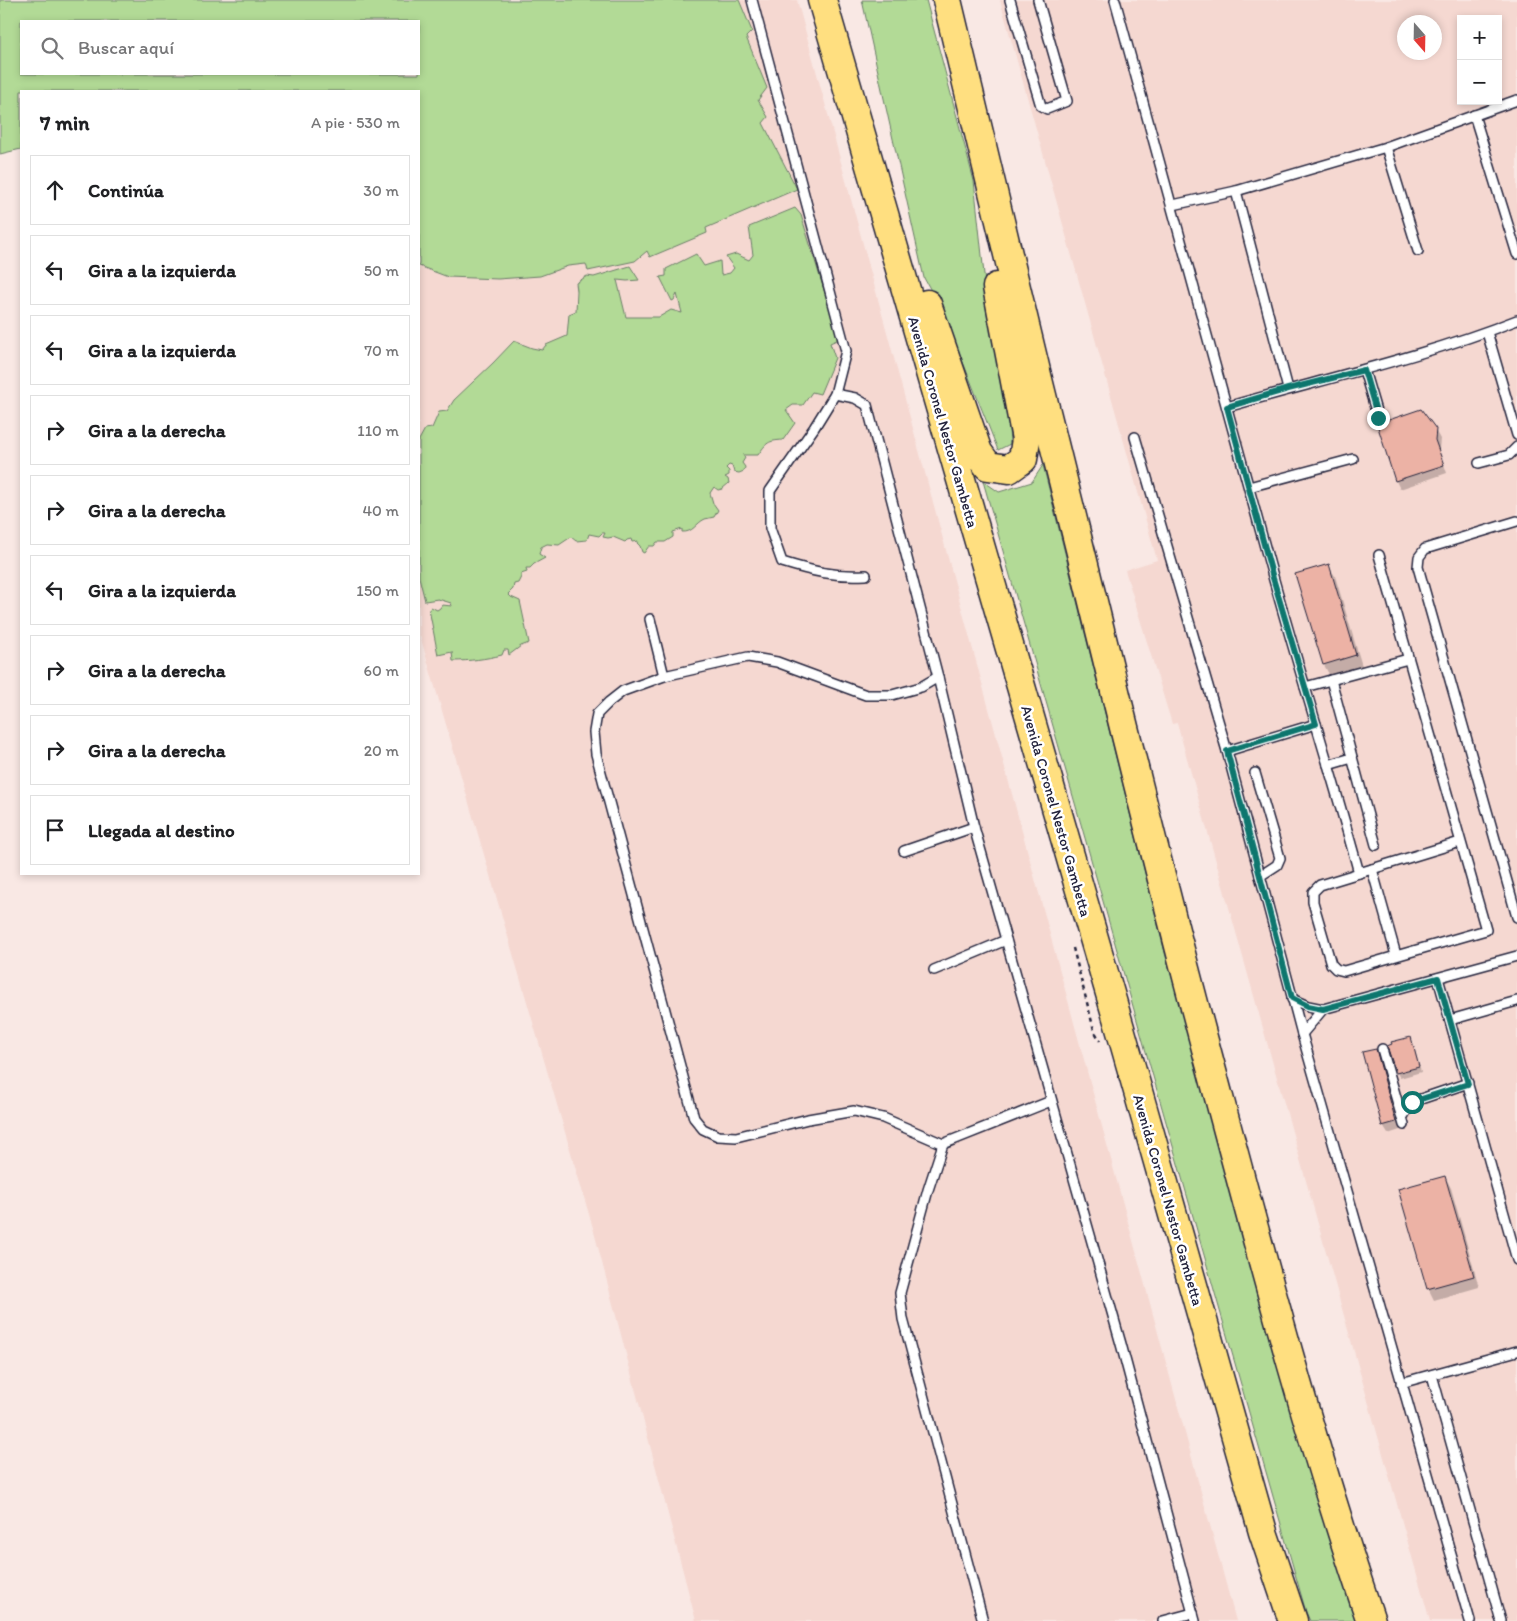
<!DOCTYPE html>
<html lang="es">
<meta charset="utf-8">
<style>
:root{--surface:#fff;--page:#f2f2f2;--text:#202124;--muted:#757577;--line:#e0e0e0}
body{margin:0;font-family:Itim,sans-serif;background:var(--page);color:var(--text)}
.controls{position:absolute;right:15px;top:15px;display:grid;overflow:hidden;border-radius:0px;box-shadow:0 2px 8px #0003}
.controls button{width:45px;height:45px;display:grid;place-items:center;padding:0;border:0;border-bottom:1px solid var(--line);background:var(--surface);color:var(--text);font:25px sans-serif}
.compass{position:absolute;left:1397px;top:15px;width:45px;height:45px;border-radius:50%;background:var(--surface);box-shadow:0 2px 8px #0003;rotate:160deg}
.stop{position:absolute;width:15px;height:15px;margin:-11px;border:4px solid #0f766e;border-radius:50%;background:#fff}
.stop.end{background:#0f766e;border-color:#fff;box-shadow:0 1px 5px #0008}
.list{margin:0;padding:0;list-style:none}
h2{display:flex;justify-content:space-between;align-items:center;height:65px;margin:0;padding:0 20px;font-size:21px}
h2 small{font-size:16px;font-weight:400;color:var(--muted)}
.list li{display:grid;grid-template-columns:32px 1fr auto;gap:15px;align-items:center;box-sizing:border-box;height:70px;margin:0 10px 10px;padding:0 10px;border:1px solid var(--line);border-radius:0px}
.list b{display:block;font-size:19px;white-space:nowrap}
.list em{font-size:16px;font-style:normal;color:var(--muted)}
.icon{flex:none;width:28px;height:28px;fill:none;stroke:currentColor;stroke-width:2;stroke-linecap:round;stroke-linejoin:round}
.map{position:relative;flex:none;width:1517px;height:1621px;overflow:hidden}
.search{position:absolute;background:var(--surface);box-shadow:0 2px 8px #0003;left:20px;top:20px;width:400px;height:55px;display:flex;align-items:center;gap:12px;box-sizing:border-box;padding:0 18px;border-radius:0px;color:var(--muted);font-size:19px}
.panel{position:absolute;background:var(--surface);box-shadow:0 2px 8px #0003;left:20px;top:90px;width:400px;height:785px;border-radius:0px}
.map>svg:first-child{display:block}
.built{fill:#f5d8d1;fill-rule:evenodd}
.green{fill:#b2da96;stroke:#6a7e68;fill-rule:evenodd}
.shadow{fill:#0003}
.building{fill:#ecb2a5;stroke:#22223b}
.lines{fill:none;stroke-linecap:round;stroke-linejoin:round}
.lane-casing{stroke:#22223b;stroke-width:12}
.highway-casing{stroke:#22223b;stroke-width:31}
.path{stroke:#22223b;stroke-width:2.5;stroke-dasharray:4 4;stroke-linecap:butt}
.lane{stroke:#fff;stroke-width:9}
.highway{stroke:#ffdf80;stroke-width:28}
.route{stroke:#0f766e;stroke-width:6}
.labels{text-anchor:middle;stroke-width:5;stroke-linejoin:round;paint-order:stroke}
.street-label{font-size:15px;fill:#22223b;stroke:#fff}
</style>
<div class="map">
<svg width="1517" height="1621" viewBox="0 0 1517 1621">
<rect width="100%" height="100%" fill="#f9e8e4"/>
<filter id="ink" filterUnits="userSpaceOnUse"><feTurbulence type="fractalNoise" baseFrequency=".02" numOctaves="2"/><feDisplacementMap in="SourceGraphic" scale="10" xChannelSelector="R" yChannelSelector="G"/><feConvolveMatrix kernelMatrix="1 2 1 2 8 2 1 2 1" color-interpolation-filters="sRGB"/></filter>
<g filter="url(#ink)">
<g class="built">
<polygon points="237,0 797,0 1236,1621 696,1621 593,1228 419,632 419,21"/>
<path d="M1000 0H1517V1621H1430L1177 723 1172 724 1125 570 1157 560ZM1461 19H1498V101H1461ZM1404 22H1434V52H1404Z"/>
</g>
<g class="green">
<path d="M0 0H739L752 31 746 37 767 88 758 100 768 117 763 123 797 189 706 228 707 233 650 257 647 251 635 261 588 271 586 264 568 266 540 276 498 279 448 277 419 266V91H21V149L0 154ZM419 21V74H21V21Z"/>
<polygon points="862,0 926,0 974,181 986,293 1008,415 1010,444 998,450 943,312 924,278"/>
<path d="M795 208 801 215 839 339 830 343 835 358 820 394 812 392 803 405H793L786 410 795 423 783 440C768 441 767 442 758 455H743L745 458 742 463 745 467 744 471 739 473 734 472 732 466 729 465 726 468 729 471V475L725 477 728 479 729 483 722 489 718 490 714 487 710 493 713 503 718 510 714 517C711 518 708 518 705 519 696 523 693 533 682 532V529L673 532V537L665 542H657L654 546H649L644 553 642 552 640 546 637 543 638 541 632 542 631 539 627 540 625 542 613 537 608 538 603 537 605 533H602L599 536 589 534 587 540 576 541 571 537 559 545 547 544 541 547 539 554 545 558 534 564 530 568H526L527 572 521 574V577L518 583 514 584 513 589 508 594 511 597 520 601 529 643 521 646 509 655 508 650H504L502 655C485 659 470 661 453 661L452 652 438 655 429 609 431 607 437 610 440 608 442 605 452 606 451 603 438 599 425 601 419 577V440L425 429 432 428 439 412 447 411 454 400 493 363 514 341 532 348 542 350 546 345 567 336 569 314 576 311 577 291 576 283 587 276 594 277 630 266 639 280 627 281 617 280 626 317H659L671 310 682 313 677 294 674 300 672 301 660 277 666 276V269L696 254 704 266 720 261 721 275 730 273 734 268 726 257 736 254 749 260 753 255 749 227Z"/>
<polygon points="1043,465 1165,953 1359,1621 1310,1621 1306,1612 983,481 999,492 1032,482"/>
</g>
<g class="shadow">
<polygon points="1435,430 1440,439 1439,450 1447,473 1400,489 1396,481"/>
<polygon points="1328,565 1335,576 1362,666 1330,676 1324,665 1297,575"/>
<polygon points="1410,1038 1413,1043 1421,1072 1400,1078 1397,1073"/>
<polygon points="1375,1050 1380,1058 1400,1130 1388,1134 1383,1126 1364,1053"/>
<polygon points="1445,1177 1451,1188 1479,1287 1434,1300 1428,1288"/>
</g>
<g class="building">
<polygon points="1421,409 1436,429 1435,440 1444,465 1395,481 1377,424"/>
<polygon points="1329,564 1356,655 1323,665 1295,574"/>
<polygon points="1411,1037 1419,1067 1396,1073 1387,1046 1392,1044 1391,1042"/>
<polygon points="1376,1049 1396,1122 1382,1126 1362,1052"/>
<polygon points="1445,1176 1474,1276 1427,1289 1398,1189"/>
</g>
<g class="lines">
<g class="lane-casing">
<g id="lane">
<path d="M752 0 846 351 835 394 814 428 770 491V528L782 562C811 571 835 577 866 575"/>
<polyline points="1010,0 1041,106 1047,109 1067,101 1038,0"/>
<path d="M1115 0C1169 193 1220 387 1274 580 1301 677 1332 774 1359 873"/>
<polyline points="1474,115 1517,254"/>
<polyline points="1386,147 1418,251"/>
<polyline points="1236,191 1288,389"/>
<polyline points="1173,205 1236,191 1386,147 1517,100"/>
<polyline points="1487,332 1517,435"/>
<polyline points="1364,370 1378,418"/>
<polyline points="835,394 855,398 867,405 938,677 974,827 1121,1344 1195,1621"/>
<path d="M1227 407C1324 379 1423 357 1517 320"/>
<polyline points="1135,437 1227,751 1302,1034 1470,1621"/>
<polyline points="1479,463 1509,455 1517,447"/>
<polyline points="1249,487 1353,459"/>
<polyline points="1517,521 1425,549 1419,557 1418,567 1517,917"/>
<polyline points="1379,555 1486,930 1344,971 1336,969 1331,964 1313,902 1313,892 1320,885 1460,842"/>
<polyline points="650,619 664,676"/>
<polyline points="938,677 921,687 892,695 866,695 777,662 748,657 664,676 623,691 609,702 597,714 594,732 596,754 694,1118 703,1129 718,1136 736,1137 808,1119 854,1111 883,1118 943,1144 1051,1101"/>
<polyline points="1331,680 1376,845"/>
<polyline points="1305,687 1408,659"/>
<polyline points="1227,751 1316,724"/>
<polyline points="1328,765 1352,758"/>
<polyline points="1255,773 1280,858 1277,865 1260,876"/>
<polyline points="904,851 974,827"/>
<polyline points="1372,869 1396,955"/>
<polyline points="934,970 1006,940"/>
<polyline points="1438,978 1517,1260"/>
<polyline points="1292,999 1308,1006 1323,1009 1517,956"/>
<polyline points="1450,1020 1517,1001"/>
<polyline points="1302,1034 1323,1009"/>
<polyline points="1382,1049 1404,1125"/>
<polyline points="1402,1118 1412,1102 1468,1083"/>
<polyline points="943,1144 928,1190 900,1293 903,1319 983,1621"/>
<polyline points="1432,1375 1501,1621"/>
<polyline points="1401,1383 1517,1351"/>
<polyline points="1163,1621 1193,1613"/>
</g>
</g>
<g class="highway-casing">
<g id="highway">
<polyline points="822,0 1120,1028 1263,1532 1293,1621"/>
<path d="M947 0C991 189 1037 377 1084 565 1122 720 1160 876 1201 1030 1254 1228 1305 1427 1371 1621"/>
<polyline points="927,304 978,452 988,466 1009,469 1023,459 1026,439 997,287"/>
</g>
</g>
<polyline class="path" points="1073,948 1094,1030 1100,1041"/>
<use href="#lane" class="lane"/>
<use href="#highway" class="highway"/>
</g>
</g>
<g class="lines" filter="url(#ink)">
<polyline class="route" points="1378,418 1364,370 1288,389 1227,407 1273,578 1316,724 1227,751 1292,998 1308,1006 1323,1009 1438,978 1468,1084 1412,1102"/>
</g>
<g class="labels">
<g class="street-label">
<text transform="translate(943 422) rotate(74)" y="5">Avenida Coronel Nestor Gambetta</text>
<text transform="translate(1056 811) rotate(74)" y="5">Avenida Coronel Nestor Gambetta</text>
<text transform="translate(1168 1200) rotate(74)" y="5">Avenida Coronel Nestor Gambetta</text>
</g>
</g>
</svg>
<div class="controls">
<button>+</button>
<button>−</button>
</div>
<svg class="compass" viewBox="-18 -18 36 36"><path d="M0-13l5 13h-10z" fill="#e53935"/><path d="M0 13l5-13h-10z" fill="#757577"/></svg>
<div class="stop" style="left:1412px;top:1102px"></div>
<div class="stop end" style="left:1378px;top:418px"></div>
<div class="search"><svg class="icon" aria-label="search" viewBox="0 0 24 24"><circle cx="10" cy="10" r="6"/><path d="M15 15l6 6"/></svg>Buscar aquí</div>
<section class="panel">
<h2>7 min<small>A pie · 530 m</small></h2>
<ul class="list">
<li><svg class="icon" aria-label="ahead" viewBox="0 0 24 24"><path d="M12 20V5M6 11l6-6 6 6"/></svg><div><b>Continúa</b></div><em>30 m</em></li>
<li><svg class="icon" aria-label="left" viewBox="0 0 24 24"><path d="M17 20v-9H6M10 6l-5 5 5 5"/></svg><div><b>Gira a la izquierda</b></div><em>50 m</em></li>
<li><svg class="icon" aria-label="left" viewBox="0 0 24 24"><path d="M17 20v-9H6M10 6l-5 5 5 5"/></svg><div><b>Gira a la izquierda</b></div><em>70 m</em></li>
<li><svg class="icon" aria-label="right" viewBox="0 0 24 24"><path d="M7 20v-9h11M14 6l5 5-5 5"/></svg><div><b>Gira a la derecha</b></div><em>110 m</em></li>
<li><svg class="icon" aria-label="right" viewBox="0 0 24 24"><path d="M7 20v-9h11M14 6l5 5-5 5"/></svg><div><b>Gira a la derecha</b></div><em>40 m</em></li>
<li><svg class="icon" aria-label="left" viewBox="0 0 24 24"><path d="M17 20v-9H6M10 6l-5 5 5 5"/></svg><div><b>Gira a la izquierda</b></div><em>150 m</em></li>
<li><svg class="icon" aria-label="right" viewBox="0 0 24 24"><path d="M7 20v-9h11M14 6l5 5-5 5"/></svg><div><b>Gira a la derecha</b></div><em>60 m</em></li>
<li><svg class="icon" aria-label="right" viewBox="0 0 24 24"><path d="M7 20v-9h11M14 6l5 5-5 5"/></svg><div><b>Gira a la derecha</b></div><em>20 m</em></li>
<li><svg class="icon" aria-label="arrive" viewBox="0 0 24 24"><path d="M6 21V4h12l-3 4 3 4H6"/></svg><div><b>Llegada al destino</b></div></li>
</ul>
</section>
</div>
